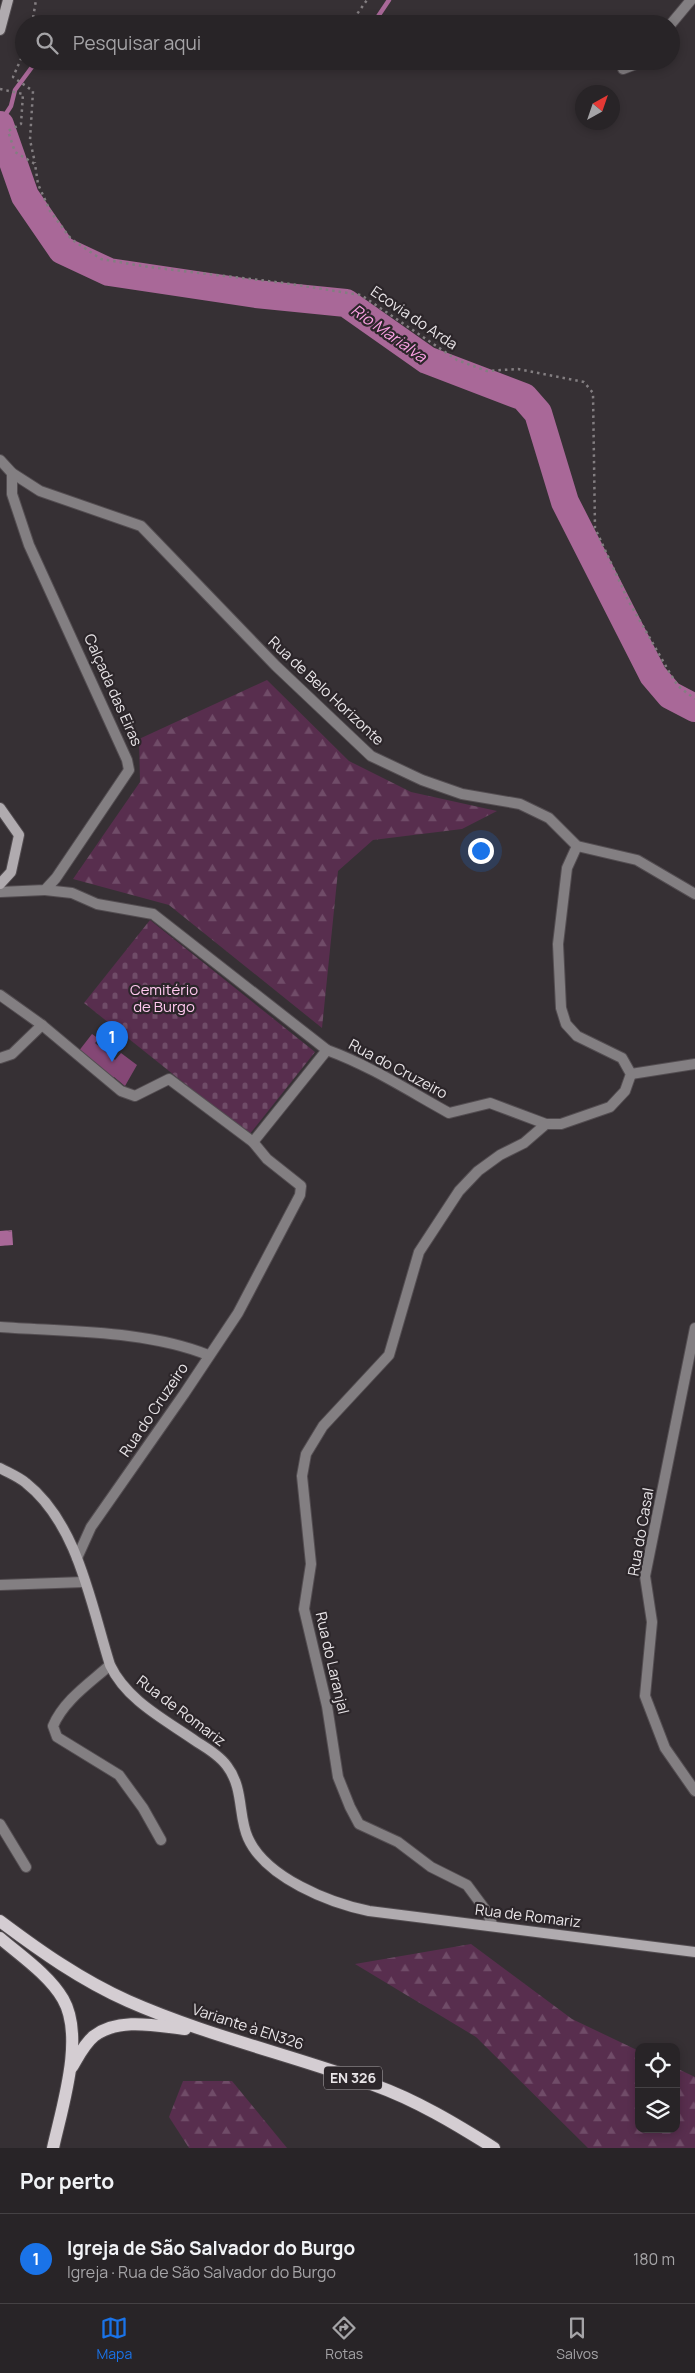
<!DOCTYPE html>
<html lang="pt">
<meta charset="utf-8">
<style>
:root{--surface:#282427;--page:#302c2f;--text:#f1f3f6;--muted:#a5a4a7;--line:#444144;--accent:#1a73e8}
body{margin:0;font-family:Manrope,sans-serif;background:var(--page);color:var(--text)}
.controls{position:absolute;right:15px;bottom:15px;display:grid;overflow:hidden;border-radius:10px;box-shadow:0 2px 8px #0003}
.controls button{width:45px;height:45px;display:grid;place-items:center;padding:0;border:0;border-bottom:1px solid var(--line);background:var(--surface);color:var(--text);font:25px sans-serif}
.compass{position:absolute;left:575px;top:85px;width:45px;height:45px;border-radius:50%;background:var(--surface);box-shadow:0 2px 8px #0003;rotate:40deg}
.you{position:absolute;left:480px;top:850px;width:18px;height:18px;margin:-12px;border:4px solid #fff;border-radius:50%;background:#1a73e8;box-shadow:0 0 0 8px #1a73e833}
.badge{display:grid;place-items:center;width:32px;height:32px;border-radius:50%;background:var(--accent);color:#fff;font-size:16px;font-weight:700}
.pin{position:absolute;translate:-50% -41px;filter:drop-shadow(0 1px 2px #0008)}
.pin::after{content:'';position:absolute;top:26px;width:18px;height:15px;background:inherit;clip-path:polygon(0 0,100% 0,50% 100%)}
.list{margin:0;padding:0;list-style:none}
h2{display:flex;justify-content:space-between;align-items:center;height:65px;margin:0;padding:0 20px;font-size:21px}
h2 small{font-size:16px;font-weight:400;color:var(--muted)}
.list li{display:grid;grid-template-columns:32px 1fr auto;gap:15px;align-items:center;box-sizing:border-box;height:90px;padding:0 20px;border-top:1px solid var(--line)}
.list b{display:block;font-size:19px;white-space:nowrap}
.list p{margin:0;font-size:16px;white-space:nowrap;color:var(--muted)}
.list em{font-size:16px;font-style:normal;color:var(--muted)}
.icon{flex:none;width:28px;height:28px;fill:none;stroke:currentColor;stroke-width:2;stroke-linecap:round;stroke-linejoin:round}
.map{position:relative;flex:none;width:695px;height:2148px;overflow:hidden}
.search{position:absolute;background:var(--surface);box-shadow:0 2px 8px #0003;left:15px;right:15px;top:15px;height:55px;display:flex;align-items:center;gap:12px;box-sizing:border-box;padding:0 18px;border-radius:28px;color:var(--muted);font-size:19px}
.sheet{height:155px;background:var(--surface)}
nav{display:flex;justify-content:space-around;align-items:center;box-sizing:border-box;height:70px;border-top:1px solid var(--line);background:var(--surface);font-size:14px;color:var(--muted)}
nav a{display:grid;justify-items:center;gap:2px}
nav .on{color:var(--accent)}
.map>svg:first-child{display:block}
.forest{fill:url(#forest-firs)}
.cemetery{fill:url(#cemetery-stones)}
.water{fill:url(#water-ripples)}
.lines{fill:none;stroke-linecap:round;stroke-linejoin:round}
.stream{stroke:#a96898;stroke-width:4.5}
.river{stroke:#a96898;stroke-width:28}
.building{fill:#844775}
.street-casing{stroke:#534d51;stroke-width:12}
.secondary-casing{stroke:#534d51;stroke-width:12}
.primary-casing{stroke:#534d51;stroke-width:14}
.path{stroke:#837e81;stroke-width:2.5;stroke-dasharray:2.5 4;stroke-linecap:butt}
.street{stroke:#837f82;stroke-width:10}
.secondary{stroke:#b0abaf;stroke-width:10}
.primary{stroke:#d4cdd2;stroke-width:12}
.labels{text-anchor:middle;stroke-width:4.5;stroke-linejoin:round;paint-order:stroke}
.shield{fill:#2c262a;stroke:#b0acaf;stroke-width:1}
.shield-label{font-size:14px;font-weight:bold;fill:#e9e5e8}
.street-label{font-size:15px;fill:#e9e5e8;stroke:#2c262a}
.park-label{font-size:15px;fill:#ffc8ef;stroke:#2c262a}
.water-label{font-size:16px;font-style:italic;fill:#fba1e4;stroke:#2c262a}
</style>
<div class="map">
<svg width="695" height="2148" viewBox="0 0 695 2148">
<defs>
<pattern id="forest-firs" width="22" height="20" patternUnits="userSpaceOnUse" patternTransform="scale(1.25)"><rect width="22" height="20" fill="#582e4e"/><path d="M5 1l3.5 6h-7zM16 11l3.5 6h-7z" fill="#704c68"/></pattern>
<pattern id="cemetery-stones" width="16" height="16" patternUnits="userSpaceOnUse" patternTransform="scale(1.25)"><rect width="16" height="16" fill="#582e4e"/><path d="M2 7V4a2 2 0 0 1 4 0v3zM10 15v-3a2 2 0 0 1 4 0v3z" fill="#704c68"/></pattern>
<pattern id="water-ripples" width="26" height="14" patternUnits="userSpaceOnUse" patternTransform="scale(1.25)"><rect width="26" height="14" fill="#a96898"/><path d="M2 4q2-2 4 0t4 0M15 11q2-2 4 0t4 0" fill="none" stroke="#815a77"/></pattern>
</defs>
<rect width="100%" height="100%" fill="#363034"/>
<g class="forest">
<polygon points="267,680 349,761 411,792 497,811 462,829 373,840 338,871 322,1028 169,905 73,879 140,782 139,739"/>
<polygon points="471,1944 572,2019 639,2051 639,2129 676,2129 676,2068 695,2077 695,2148 588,2148 476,2037 355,1964"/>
<polygon points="183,2081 232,2081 287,2148 189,2148 169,2117"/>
</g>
<polygon class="cemetery" points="150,920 315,1052 249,1135 84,1003"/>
<polygon class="water" points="12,1230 13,1245 0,1246 0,1231"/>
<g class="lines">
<g class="stream">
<polyline points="373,24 389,0"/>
<polyline points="0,123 11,106 15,90 35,63 41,61"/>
</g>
<polyline class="river" points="0,125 25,196 62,250 109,272 256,294 346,303 427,360 524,397 538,413 565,502 653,675 670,695 695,708"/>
</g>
<polygon class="building" points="92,1034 99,1039 95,1043 115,1060 121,1053 137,1065 125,1086 114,1077 112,1079 78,1052"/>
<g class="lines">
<g class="street-casing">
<g id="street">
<polyline points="671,24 691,0"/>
<polyline points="623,69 644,61"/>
<polyline points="0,460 12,473 40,491 141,526 276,666 371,756 422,780 462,794 520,804 549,818 577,846 637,860 695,894"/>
<path d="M45 890 72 893 97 904 153 914 327 1050C371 1066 409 1091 449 1113L490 1103 546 1124H561L610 1107 625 1091 631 1074 622 1058 577 1036 566 1024 561 1008 558 944 567 868 577 846"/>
<polyline points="0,892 45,890 56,878 129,770 127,760 29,545 12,494 12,473"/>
<polyline points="0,995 42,1025 121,1091 135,1096 169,1079 253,1142 267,1159 301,1186 300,1195 238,1313 184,1394 91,1527 77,1558"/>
<polyline points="0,1058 12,1054 42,1025"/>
<polyline points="631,1074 695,1064"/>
<polyline points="253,1142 327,1050"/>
<path d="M0 1327C66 1332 146 1330 208 1355"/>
<polyline points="695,1328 645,1576 652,1622 645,1696 665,1748 695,1791"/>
<polyline points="0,1585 84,1582"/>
<path d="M110 1665C90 1683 64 1700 53 1726L57 1737 119 1775 143 1808 161 1840"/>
<polyline points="0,1824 26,1867"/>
<polyline points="493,1926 487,1912 467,1885 431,1867 398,1842 359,1824 350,1807 338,1777 327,1706 304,1609 311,1564 302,1476 306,1454 323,1426 389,1355 419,1252 459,1191 478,1171 500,1155 524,1143 546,1124"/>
</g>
</g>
<g class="secondary-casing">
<g id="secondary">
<polyline points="0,30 8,0"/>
<polyline points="0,808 19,835 11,872 0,884"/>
<path d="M0 1468C9 1473 19 1477 26 1483 78 1524 91 1605 110 1665 127 1701 166 1720 197 1742 207 1748 220 1756 227 1766 244 1788 238 1817 248 1838 266 1878 330 1903 369 1911L695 1952"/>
</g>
</g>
<g class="primary-casing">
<g id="primary">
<path d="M0 1921C40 1951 81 1980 128 2001 207 2036 292 2055 374 2085 416 2100 456 2124 494 2148"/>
<path d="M0 1938C21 1956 49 1975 63 1999 85 2037 62 2107 53 2148"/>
<path d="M72 2067C78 2057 84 2044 94 2036 119 2017 157 2026 185 2029"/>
</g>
</g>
<g class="path">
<polyline points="32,24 36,0"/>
<polyline points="350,24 367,0"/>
<polyline points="24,52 13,77 33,91 30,140 35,163"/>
<polyline points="0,89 23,94 21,124 8,131 15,152 35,164 38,184 50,211 71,239 101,259 149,267 284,283 361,295 457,360 487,371 518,369 584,382 593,393 595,528 628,600 671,675 678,686 695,699"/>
</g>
<use href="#street" class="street"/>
<use href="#secondary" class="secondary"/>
<use href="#primary" class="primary"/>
</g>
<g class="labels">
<rect class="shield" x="324" y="2066.5" width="58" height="23" rx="4"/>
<g class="shield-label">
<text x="353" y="2083">EN 326</text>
</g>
<g class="street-label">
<text transform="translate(414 318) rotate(34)" y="5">Ecovia do Arda</text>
<text transform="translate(113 690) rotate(66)" y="5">Calçada das Eiras</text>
<text transform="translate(326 691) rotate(43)" y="5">Rua de Belo Horizonte</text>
<text transform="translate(398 1069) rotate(28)" y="5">Rua do Cruzeiro</text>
<text transform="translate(154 1410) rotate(-56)" y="5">Rua do Cruzeiro</text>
<text transform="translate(641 1532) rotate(-80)" y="5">Rua do Casal</text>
<text transform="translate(332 1663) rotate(77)" y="5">Rua do Laranjal</text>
<text transform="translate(181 1711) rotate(37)" y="5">Rua de Romariz</text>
<text transform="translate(528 1916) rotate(7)" y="5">Rua de Romariz</text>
<text transform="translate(248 2027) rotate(18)" y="5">Variante à EN326</text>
</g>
<g class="park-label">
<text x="164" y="995">Cemitério<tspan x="164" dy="17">de Burgo</tspan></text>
</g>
<g class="water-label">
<text transform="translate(389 333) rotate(35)" y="6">Rio Marialva</text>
</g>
</g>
</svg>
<div class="controls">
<button><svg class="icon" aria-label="locate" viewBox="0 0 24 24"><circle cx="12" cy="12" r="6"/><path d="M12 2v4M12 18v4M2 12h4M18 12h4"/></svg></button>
<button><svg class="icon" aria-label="layers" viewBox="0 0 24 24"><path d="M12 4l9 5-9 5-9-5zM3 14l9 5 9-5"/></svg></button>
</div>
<svg class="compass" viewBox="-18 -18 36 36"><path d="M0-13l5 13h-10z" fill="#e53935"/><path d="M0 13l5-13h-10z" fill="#a5a4a7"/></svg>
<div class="you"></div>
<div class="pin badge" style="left:112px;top:1062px">1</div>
<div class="search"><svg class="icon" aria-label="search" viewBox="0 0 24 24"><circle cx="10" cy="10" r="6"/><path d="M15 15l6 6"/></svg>Pesquisar aqui</div>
</div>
<section class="sheet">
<h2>Por perto<small></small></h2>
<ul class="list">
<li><span class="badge">1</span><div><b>Igreja de São Salvador do Burgo</b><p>Igreja · Rua de São Salvador do Burgo</p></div><em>180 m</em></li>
</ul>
</section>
<nav>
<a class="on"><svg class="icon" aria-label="map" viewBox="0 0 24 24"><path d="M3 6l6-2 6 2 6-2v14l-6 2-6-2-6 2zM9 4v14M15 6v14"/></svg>Mapa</a>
<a><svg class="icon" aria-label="directions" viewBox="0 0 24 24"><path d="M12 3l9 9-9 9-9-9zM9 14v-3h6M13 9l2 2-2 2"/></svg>Rotas</a>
<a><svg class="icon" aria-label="saved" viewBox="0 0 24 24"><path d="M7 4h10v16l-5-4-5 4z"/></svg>Salvos</a>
</nav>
